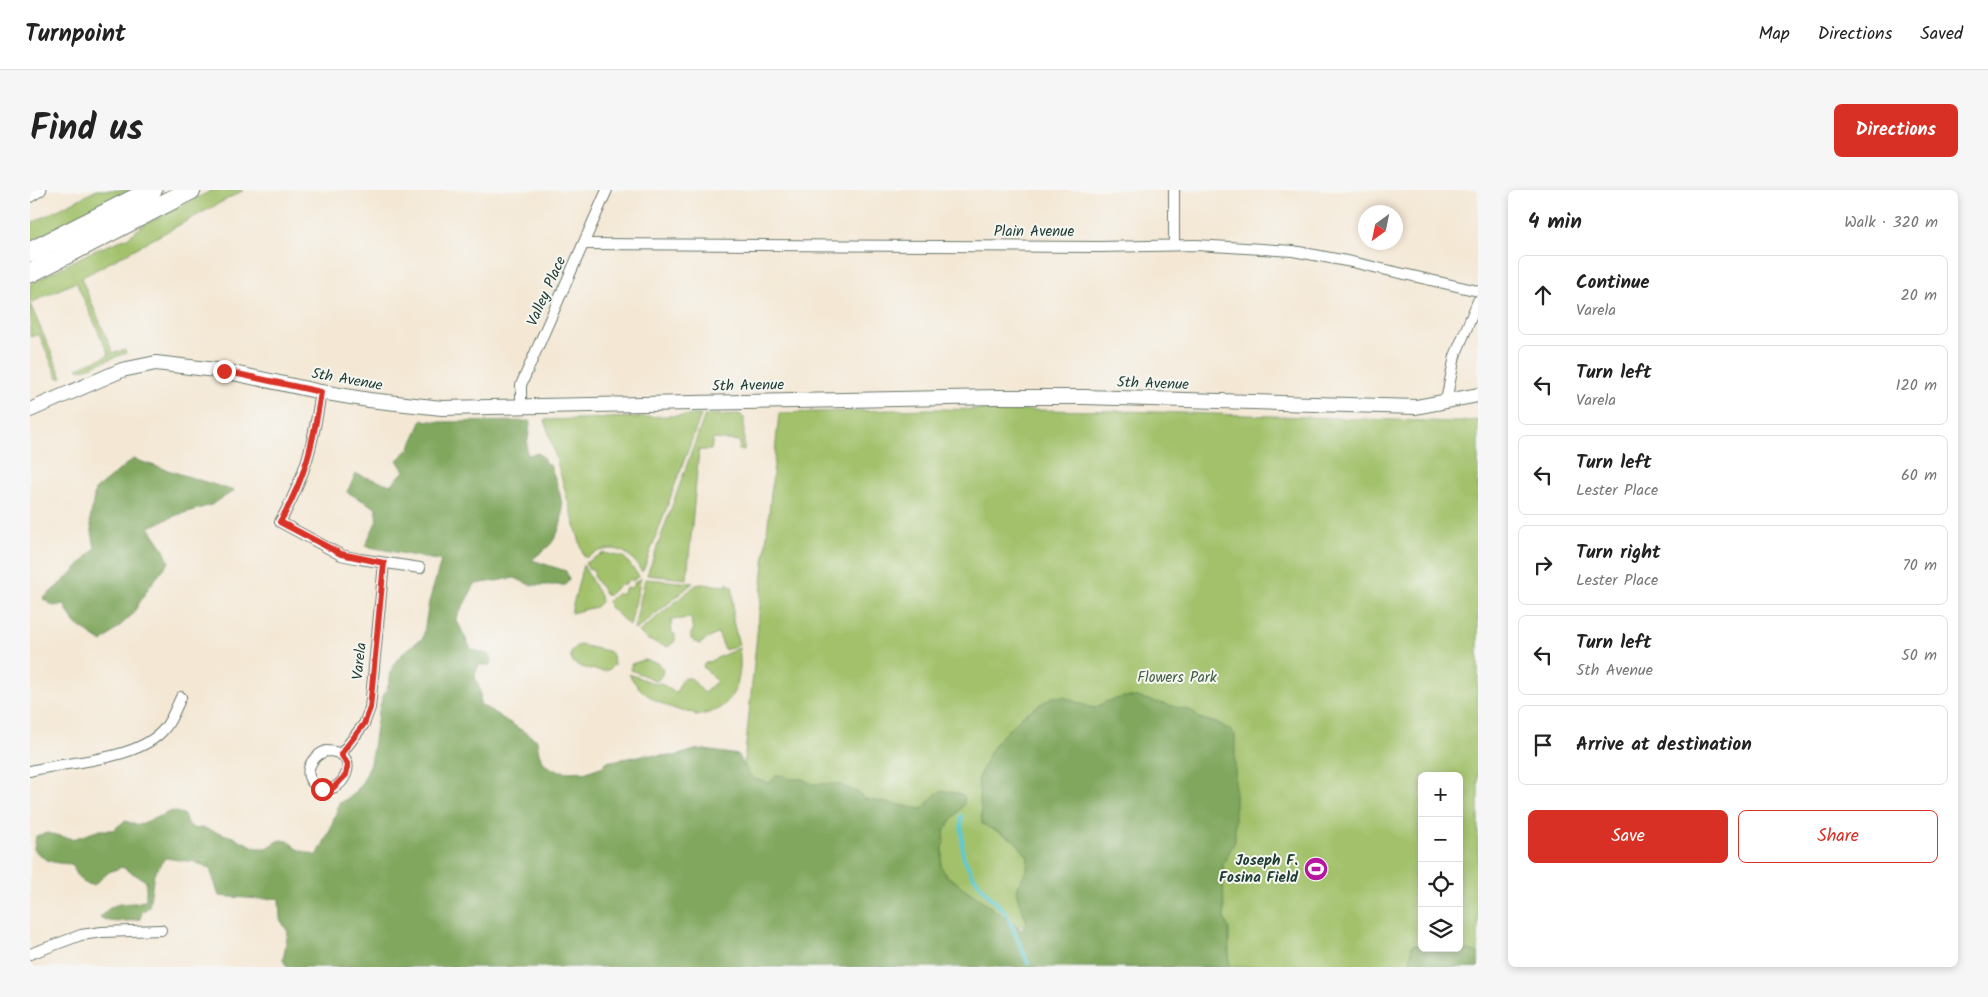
<!DOCTYPE html>
<meta charset="utf-8">
<style>
:root{--surface:#fff;--page:#f6f6f6;--text:#222;--muted:#767676;--line:#e0e0e0;--accent:#d93025}
body{margin:0;font-family:Kalam,sans-serif;background:var(--page);color:var(--text)}
.controls{position:absolute;right:15px;bottom:15px;display:grid;overflow:hidden;border-radius:8px;box-shadow:0 2px 8px #0003}
.controls button{width:45px;height:45px;display:grid;place-items:center;padding:0;border:0;border-bottom:1px solid var(--line);background:var(--surface);color:var(--text);font:25px sans-serif}
.compass{position:absolute;left:1328px;top:15px;width:45px;height:45px;border-radius:50%;background:var(--surface);box-shadow:0 2px 8px #0003;rotate:213deg}
.stop{position:absolute;width:15px;height:15px;margin:-11px;border:4px solid #d93025;border-radius:50%;background:#fff}
.stop.end{background:#d93025;border-color:#fff;box-shadow:0 1px 5px #0008}
.list{margin:0;padding:0;list-style:none}
h2{display:flex;justify-content:space-between;align-items:center;height:65px;margin:0;padding:0 20px;font-size:21px}
h2 small{font-size:16px;font-weight:400;color:var(--muted)}
.list li{display:grid;grid-template-columns:32px 1fr auto;gap:15px;align-items:center;box-sizing:border-box;height:80px;margin:0 10px 10px;padding:0 10px;border:1px solid var(--line);border-radius:8px}
.list b{display:block;font-size:19px;white-space:nowrap}
.list p{margin:0;font-size:16px;white-space:nowrap;color:var(--muted)}
.list em{font-size:16px;font-style:normal;color:var(--muted)}
.actions{display:flex;gap:10px;padding:15px 20px}
.actions a{flex:1;padding:11px 0;border:1px solid var(--accent);border-radius:8px;text-align:center;font-size:18px;color:var(--accent)}
.actions .main{background:var(--accent);color:#fff}
.icon{flex:none;width:28px;height:28px;fill:none;stroke:currentColor;stroke-width:2;stroke-linecap:round;stroke-linejoin:round}
.map{position:relative;flex:none;width:1448px;height:777px;overflow:hidden;border-radius:8px}
header{display:flex;align-items:center;gap:30px;box-sizing:border-box;height:70px;padding:0 25px;background:var(--surface);border-bottom:1px solid var(--line)}
header strong{font-size:24px}
nav{display:flex;gap:28px;margin-inline-start:auto;font-size:18px}
.intro{display:flex;align-items:center;justify-content:space-between;box-sizing:border-box;height:120px;padding:0 30px}
h1{margin:0;font-size:35px}
.button{padding:12px 22px;border-radius:8px;background:var(--accent);color:#fff;font-size:18px;font-weight:700}
main{display:flex;gap:30px;padding:0 30px}
aside{flex:1;background:var(--surface);border-radius:8px;box-shadow:0 2px 8px #0003}
.map>svg:first-child{display:block}
.green{fill:#a2c16a;stroke:#607f4f;fill-rule:evenodd}
.forest{fill:#81a75e;stroke:#507249}
.lines{fill:none;stroke-linecap:round;stroke-linejoin:round}
.stream{stroke:#5cc9d2;stroke-width:4}
.street-casing{stroke:#6a796c;stroke-width:12}
.secondary-casing{stroke:#6a796c;stroke-width:16}
.highway-casing{stroke:#6a796c;stroke-width:21}
.street{stroke:#fff;stroke-width:10}
.secondary{stroke:#fff;stroke-width:14}
.highway{stroke:#fff;stroke-width:19}
.route{stroke:#d93025;stroke-width:6}
.labels{text-anchor:middle;stroke-width:4;stroke-linejoin:round;paint-order:stroke}
.street-label{font-size:15px;fill:#1f3d34;stroke:#f6f6f2}
.park-label{font-size:15px;fill:#405e42;stroke:#f6f6f2}
.poi-label{font-size:15px;font-weight:bold;fill:#1f3d34;stroke:#f6f6f2;text-anchor:end}
</style>
<header>
<strong>Turnpoint</strong>
<nav><a>Map</a><a>Directions</a><a>Saved</a></nav>
</header>
<div class="intro"><h1>Find us</h1><a class="button">Directions</a></div>
<main>
<div class="map">
<svg width="1448" height="777" viewBox="0 0 1448 777">
<rect width="100%" height="100%" fill="#f6f6f2"/>
<filter id="ink" filterUnits="userSpaceOnUse"><feTurbulence type="fractalNoise" baseFrequency=".02" numOctaves="2"/><feDisplacementMap in="SourceGraphic" scale="10" xChannelSelector="R" yChannelSelector="G"/><feConvolveMatrix kernelMatrix="1 2 1 2 8 2 1 2 1" color-interpolation-filters="sRGB"/></filter>
<filter id="wash" filterUnits="userSpaceOnUse"><feTurbulence type="fractalNoise" baseFrequency=".0096" numOctaves="4" result="noise"/><feDisplacementMap in="SourceGraphic" scale="20" xChannelSelector="R" yChannelSelector="G"/><feGaussianBlur stdDeviation="1.12" result="paint"/><feColorMatrix in="noise" values="0 0 0 0 0 0 0 0 0 0 0 0 0 0 0 0 0 1.4 0 .05"/><feComposite in="paint" operator="in"/></filter>
<g filter="url(#wash)">
<rect width="100%" height="100%" fill="#f4e8d5"/>
<g class="green">
<polygon points="67,0 104,0 0,52 0,34"/>
<polygon points="183,0 214,0 51,88 83,163 95,160 96,163 51,180 47,178 79,165 46,92 0,113 0,94 61,62 97,48 115,34"/>
<polygon points="0,114 32,187 28,188 9,144 0,147"/>
<path d="M898 219 1093 221 1426 232 1448 230V777H1094L1070 739 699 725 749 223ZM1392 586H1429V758H1392Z"/>
<polygon points="710,224 714,228 714,260 709,260 710,251 683,249 681,260 669,260 657,389 617,385 675,225"/>
<path d="M671 225 613 381H611C598 356 579 354 557 367H554L515 230Z"/>
<polygon points="574,363 594,367 609,386 602,391 600,389 593,396 591,394 577,406 563,386 565,384 562,379 559,380 555,373"/>
<polygon points="553,375 570,406 571,412 566,417 541,423"/>
<polygon points="611,388 600,436 579,416 578,411 588,403 590,405 595,401 595,399 598,397 600,398 605,395 604,393"/>
<polygon points="615,389 663,393 606,440 604,439"/>
<polygon points="697,393 702,397 703,400 703,431 709,455 695,460 688,443 669,454 661,449 661,443 663,442 661,428 641,430 642,444 645,444 645,451 638,457 618,450 609,442 666,395 671,394 697,396"/>
<path d="M550 455 578 461 583 465 584 475 579 480 574 481C565 480 537 478 541 463 543 458 546 456 550 455Z"/>
<path d="M709 458C714 491 703 524 665 525V523C641 521 611 507 599 484L626 494 630 493 646 503 653 488H661L674 503 687 491 673 477 674 474Z"/>
<polygon points="614,470 628,473 633,479 632,485 627,491 601,480 601,474"/>
</g>
<g class="forest">
<path d="M392 230 411 232 500 231C500 243 496 253 497 265L508 263 513 267 516 274 520 275C530 301 540 325 523 351 519 358 508 364 502 370L536 381 539 389 535 395H500L485 388 445 394 426 429 441 459 460 465 462 470 460 475H449C441 488 448 490 450 502 451 505 450 510 450 514L507 550C509 571 515 580 539 582 545 582 548 580 554 583L573 576 576 572 615 565 644 566 669 559 708 565 722 588 739 593 746 586 753 585 760 589H772L783 594H808L829 603 835 609 892 619C909 600 910 597 934 606V614L915 639 911 676 916 685 992 740 997 733 987 705 988 696 997 679 998 667 984 650 952 634 948 588 960 563 966 552 992 526 1022 507H1034L1059 517 1065 518 1075 512 1093 507H1106L1162 521 1169 528 1190 534 1200 540 1205 545V651L1193 674 1194 728 1199 739V771L1201 777H257L253 770 258 742 250 729 249 708 230 709 189 706 180 679 165 672 135 668 124 684 119 717 112 722 110 729C96 731 82 735 70 727 89 706 96 718 116 710V691L92 677 79 682 64 695C50 695 47 685 42 674 25 673 15 673 4 659L6 646 17 643 43 649 70 640H83L95 631 108 635 142 621 153 624 158 634 164 639 173 638 203 647 227 658H237L250 650 259 651 267 659 287 666 301 638 309 613C351 594 339 542 353 507 354 503 357 500 358 496 361 489 360 480 364 474 371 463 383 455 393 448L399 412 411 371 335 356 347 330 346 318 317 302 326 284 361 295 374 281 367 270 379 259Z"/>
<polygon points="103,269 204,301 181,315 147,325 119,337 133,358 139,372 119,397 102,425 72,452 44,433 34,414 24,416 13,409 43,382 65,358 60,330 65,300"/>
<polygon points="1382,755 1392,755 1392,758 1429,758 1429,757 1448,763 1448,777 1380,777"/>
</g>
<g class="lines">
<polyline class="stream" points="931,626 933,666 941,683 958,705 976,723 998,773"/>
</g>
</g>
<g filter="url(#ink)">
<g class="lines">
<g class="street-casing">
<g id="street">
<polyline points="0,7 11,0"/>
<polyline points="554,54 1070,57 1166,55 1263,61 1322,72 1448,101"/>
<polyline points="1144,55 1144,0"/>
<path d="M291 202C283 254 276 285 250 332L311 365 330 369 390 378"/>
<polyline points="1416,211 1425,166 1448,111"/>
<polyline points="491,216 491,195 577,0"/>
<path d="M296 561C337 561 311 612 287 596 270 586 281 566 296 561Z"/>
<polyline points="311,564 334,534 340,518 354,373"/>
<path d="M0 581C38 571 109 571 135 538 142 529 146 518 151 507"/>
<polyline points="0,764 51,745 72,742 131,740"/>
</g>
</g>
<g class="secondary-casing">
<polyline id="secondary" points="0,220 92,180 126,173 194,181 291,202 339,210 412,218 968,207 1054,207 1386,217 1448,205"/>
</g>
<g class="highway-casing">
<g id="highway">
<polyline points="0,62 122,0"/>
<polyline points="0,83 161,0"/>
</g>
</g>
<use href="#street" class="street"/>
<use href="#secondary" class="secondary"/>
<use href="#highway" class="highway"/>
</g>
</g>
<g class="lines" filter="url(#ink)">
<path class="route" d="M194 181 291 202C283 254 276 286 250 332L311 364 354 373 340 518 334 534 311 564 318 575 316 585 303 598 292 599"/>
</g>
<defs>
<g id="stadium-disc" transform="scale(1.25)"><circle r="9.5" fill="#b5179e" stroke="#f6f6f2"/><path d="M0-5a6.5 5 0 1 0 0 10a6.5 5 0 1 0 0-10ZM-3.5-1.8h7v3.6h-7Z" fill="#fff"/></g>
</defs>
<g fill-rule="evenodd">
<use href="#stadium-disc" x="1286" y="679"/>
</g>
<g class="labels">
<g class="street-label">
<text x="1004" y="46">Plain Avenue</text>
<text transform="translate(516 101) rotate(-66)" y="5">Valley Place</text>
<text transform="translate(317 189) rotate(10)" y="5">5th Avenue</text>
<text transform="translate(1123 193) rotate(2)" y="5">5th Avenue</text>
<text transform="translate(718 195) rotate(-1)" y="5">5th Avenue</text>
<text transform="translate(329 471) rotate(-84)" y="5">Varela</text>
</g>
<g class="park-label">
<text x="1147" y="492">Flowers Park</text>
</g>
<g class="poi-label">
<text x="1268" y="675">Joseph F.<tspan x="1268" dy="17">Fosina Field</tspan></text>
</g>
</g>
</svg>
<div class="controls">
<button>+</button>
<button>−</button>
<button><svg class="icon" aria-label="locate" viewBox="0 0 24 24"><circle cx="12" cy="12" r="6"/><path d="M12 2v4M12 18v4M2 12h4M18 12h4"/></svg></button>
<button><svg class="icon" aria-label="layers" viewBox="0 0 24 24"><path d="M12 4l9 5-9 5-9-5zM3 14l9 5 9-5"/></svg></button>
</div>
<svg class="compass" viewBox="-18 -18 36 36"><path d="M0-13l5 13h-10z" fill="#e53935"/><path d="M0 13l5-13h-10z" fill="#767676"/></svg>
<div class="stop" style="left:292px;top:599px"></div>
<div class="stop end" style="left:194px;top:181px"></div>
</div>
<aside>
<h2>4 min<small>Walk · 320 m</small></h2>
<ul class="list">
<li><svg class="icon" aria-label="ahead" viewBox="0 0 24 24"><path d="M12 20V5M6 11l6-6 6 6"/></svg><div><b>Continue</b><p>Varela</p></div><em>20 m</em></li>
<li><svg class="icon" aria-label="left" viewBox="0 0 24 24"><path d="M17 20v-9H6M10 6l-5 5 5 5"/></svg><div><b>Turn left</b><p>Varela</p></div><em>120 m</em></li>
<li><svg class="icon" aria-label="left" viewBox="0 0 24 24"><path d="M17 20v-9H6M10 6l-5 5 5 5"/></svg><div><b>Turn left</b><p>Lester Place</p></div><em>60 m</em></li>
<li><svg class="icon" aria-label="right" viewBox="0 0 24 24"><path d="M7 20v-9h11M14 6l5 5-5 5"/></svg><div><b>Turn right</b><p>Lester Place</p></div><em>70 m</em></li>
<li><svg class="icon" aria-label="left" viewBox="0 0 24 24"><path d="M17 20v-9H6M10 6l-5 5 5 5"/></svg><div><b>Turn left</b><p>5th Avenue</p></div><em>50 m</em></li>
<li><svg class="icon" aria-label="arrive" viewBox="0 0 24 24"><path d="M6 21V4h12l-3 4 3 4H6"/></svg><div><b>Arrive at destination</b></div></li>
</ul>
<div class="actions"><a class="main">Save</a><a>Share</a></div>
</aside>
</main>
